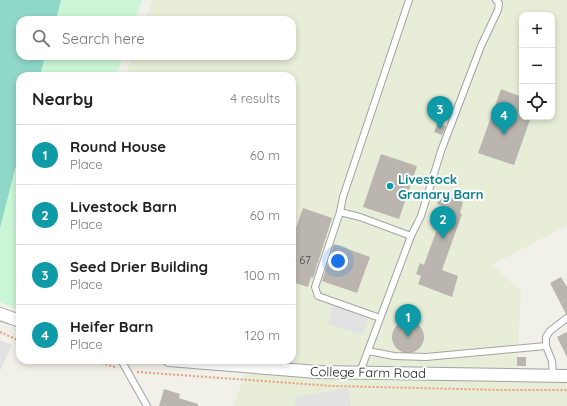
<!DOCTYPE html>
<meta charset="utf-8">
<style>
:root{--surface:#fff;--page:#f2f2f2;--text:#222;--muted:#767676;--line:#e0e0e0;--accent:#1a73e8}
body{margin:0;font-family:Quicksand,sans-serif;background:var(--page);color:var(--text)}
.controls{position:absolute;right:12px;top:12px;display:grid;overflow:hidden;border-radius:8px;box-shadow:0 2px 6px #0003}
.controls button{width:36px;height:36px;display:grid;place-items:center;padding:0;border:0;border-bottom:1px solid var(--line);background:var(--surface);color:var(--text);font:20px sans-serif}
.you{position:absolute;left:338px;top:261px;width:14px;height:14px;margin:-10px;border:3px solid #fff;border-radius:50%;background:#1a73e8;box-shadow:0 0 0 6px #1a73e833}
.badge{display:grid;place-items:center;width:26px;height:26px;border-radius:50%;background:var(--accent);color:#fff;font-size:13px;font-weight:700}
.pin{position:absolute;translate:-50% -33px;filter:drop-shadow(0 1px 2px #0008)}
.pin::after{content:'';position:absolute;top:21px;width:14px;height:12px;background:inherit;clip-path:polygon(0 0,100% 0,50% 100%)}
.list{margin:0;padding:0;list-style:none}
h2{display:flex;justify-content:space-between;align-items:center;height:52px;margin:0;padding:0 16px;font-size:17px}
h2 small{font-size:13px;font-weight:400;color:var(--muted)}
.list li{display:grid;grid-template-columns:26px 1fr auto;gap:12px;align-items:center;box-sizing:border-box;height:60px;padding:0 16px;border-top:1px solid var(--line)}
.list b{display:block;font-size:15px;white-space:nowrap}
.list p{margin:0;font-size:13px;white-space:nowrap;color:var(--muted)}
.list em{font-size:13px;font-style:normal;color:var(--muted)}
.icon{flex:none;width:22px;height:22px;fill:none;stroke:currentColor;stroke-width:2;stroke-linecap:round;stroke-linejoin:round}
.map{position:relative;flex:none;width:567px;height:406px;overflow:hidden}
.search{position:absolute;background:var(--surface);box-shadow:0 2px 6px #0003;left:16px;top:16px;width:280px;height:44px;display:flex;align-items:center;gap:10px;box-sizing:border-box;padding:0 14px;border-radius:12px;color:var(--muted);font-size:15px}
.panel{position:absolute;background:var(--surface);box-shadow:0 2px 6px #0003;left:16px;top:72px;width:280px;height:292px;border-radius:12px}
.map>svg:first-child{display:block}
.farmland{fill:#e8edd7;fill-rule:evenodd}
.park{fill:#cbf6d6}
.pitch{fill:#8fd8c8}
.parking{fill:#e2e2e2}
.building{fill:#bab6af}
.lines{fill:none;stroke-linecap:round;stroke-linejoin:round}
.service-casing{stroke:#a3a3a3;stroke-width:8}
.minor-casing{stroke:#a3a3a3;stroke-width:14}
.path{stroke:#ee9b7d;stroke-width:2;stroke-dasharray:2 2;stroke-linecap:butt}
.service{stroke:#fff;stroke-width:6}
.minor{stroke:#fff;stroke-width:12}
.culture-dot{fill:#0f9aa8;stroke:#fff;stroke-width:1.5}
.labels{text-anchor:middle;stroke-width:4;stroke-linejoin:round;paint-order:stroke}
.number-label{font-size:11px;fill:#484745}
.culture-label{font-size:13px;font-weight:bold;fill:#0d838f;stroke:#fff;text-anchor:start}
.street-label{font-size:13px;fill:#222;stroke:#fff}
</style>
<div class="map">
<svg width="567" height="406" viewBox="0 0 567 406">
<rect width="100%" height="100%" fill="#f1f0e9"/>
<path class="farmland" d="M153 0H567V225L492 265 521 291 517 372 567 373V406H233L248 366 210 360H292V76H125L132 56H292V20H145ZM522 15H552V117H522Z"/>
<polygon class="park" points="0,0 142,0 135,20 20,20 20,56 123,56 116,76 20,76 20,311 0,302"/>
<polygon class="pitch" points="0,0 61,0 56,20 20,20 20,56 45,56 40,76 20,76 20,150 0,228"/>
<g class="parking">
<polygon points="335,299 370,310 363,335 328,324"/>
<polygon points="0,340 12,345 0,371"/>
<polygon points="348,388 351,406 295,406 296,397"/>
</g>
<g class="building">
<polygon points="501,89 522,97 522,117 531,117 514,165 478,153"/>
<polygon points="438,123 446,126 442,135 434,132"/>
<polygon points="381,154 417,166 399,219 363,207"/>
<polygon points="440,194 463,202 460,213 462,214 442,270 458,276 452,297 418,284 421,276 416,274 420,263 424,265 445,207 437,204"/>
<polygon points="303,208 332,218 313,278 311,277 308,287 292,282 292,239"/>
<polygon points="334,244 370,257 357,293 322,281"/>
<polygon points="561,277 567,287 567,314 566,314 550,283"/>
<circle cx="408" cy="337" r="16"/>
<polygon points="567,332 567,357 557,337"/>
<rect x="517" y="357" width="9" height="9"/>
<polygon points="164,389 180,394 179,398 198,404 198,406 159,406"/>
</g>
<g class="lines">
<g class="service-casing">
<g id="service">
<polyline points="340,212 360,217 411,236"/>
<polyline points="380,318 318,296 315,287 340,212 343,197 409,0"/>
<polyline points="368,351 394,356 426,357 546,346"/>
<polyline points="121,360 147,406"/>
<polyline points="360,372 411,236 421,216 441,151 481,46 498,10 499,3 496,0"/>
<polyline points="553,376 552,361 546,346 546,337 550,331 567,318"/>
</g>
</g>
<g class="minor-casing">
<g id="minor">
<polyline points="0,314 20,321"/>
<polyline points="169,360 317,372 567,376"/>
</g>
</g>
<g class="path">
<polyline points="0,332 20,341"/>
<polyline points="90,360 115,367"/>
<polyline points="137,372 333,386 501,390 567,390"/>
</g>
<use href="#service" class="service"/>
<use href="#minor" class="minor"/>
</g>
<circle class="culture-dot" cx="390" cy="186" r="4"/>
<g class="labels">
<g class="number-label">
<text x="305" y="264">67</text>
</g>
<g class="culture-label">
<text x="398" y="184">Livestock<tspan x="398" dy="15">Granary Barn</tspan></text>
</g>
<g class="street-label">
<text transform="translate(368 372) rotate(1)" y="5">College Farm Road</text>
</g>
</g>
</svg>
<div class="controls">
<button>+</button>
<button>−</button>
<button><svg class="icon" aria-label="locate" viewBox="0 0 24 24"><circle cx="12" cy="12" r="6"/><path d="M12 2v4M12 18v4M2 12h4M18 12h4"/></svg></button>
</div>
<div class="you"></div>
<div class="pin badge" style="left:408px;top:337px;background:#0f9aa8">1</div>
<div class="pin badge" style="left:443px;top:239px;background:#0f9aa8">2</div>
<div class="pin badge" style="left:440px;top:129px;background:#0f9aa8">3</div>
<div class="pin badge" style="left:504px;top:135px;background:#0f9aa8">4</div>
<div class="search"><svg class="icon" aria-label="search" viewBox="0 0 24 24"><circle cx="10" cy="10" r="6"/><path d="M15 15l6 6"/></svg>Search here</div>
<section class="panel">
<h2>Nearby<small>4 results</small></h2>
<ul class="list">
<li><span class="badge" style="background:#0f9aa8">1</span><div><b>Round House</b><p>Place</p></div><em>60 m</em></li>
<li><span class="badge" style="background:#0f9aa8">2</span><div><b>Livestock Barn</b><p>Place</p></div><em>60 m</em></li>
<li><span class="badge" style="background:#0f9aa8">3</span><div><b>Seed Drier Building</b><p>Place</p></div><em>100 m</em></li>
<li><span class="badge" style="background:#0f9aa8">4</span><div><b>Heifer Barn</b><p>Place</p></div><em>120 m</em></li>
</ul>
</section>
</div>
